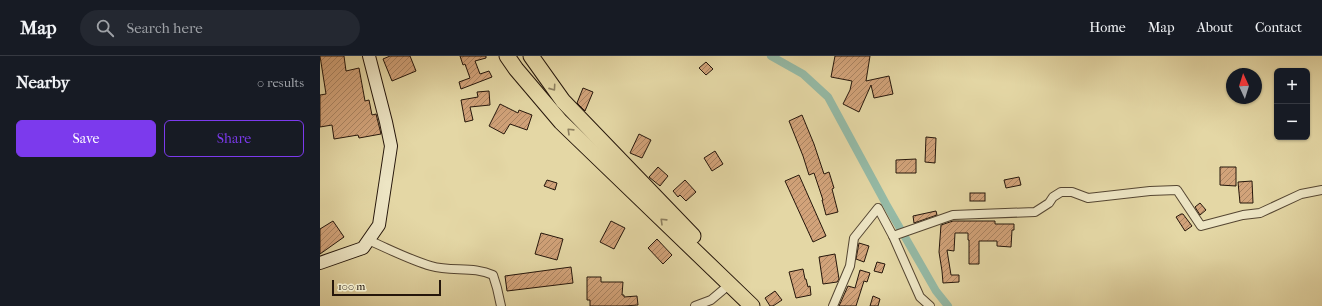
<!DOCTYPE html>
<meta charset="utf-8">
<style>
:root{--surface:#171b24;--page:#242831;--text:#f1f3f6;--muted:#9ea1a6;--line:#363941;--accent:#7c3aed}
body{margin:0;font-family:"IM FELL French Canon",serif;background:var(--page);color:var(--text)}
.controls{position:absolute;right:12px;top:12px;display:grid;overflow:hidden;border-radius:6px;box-shadow:0 1px 3px #0004}
.controls button{width:36px;height:36px;display:grid;place-items:center;padding:0;border:0;border-bottom:1px solid var(--line);background:var(--surface);color:var(--text);font:20px sans-serif}
.compass{position:absolute;left:906px;top:12px;width:36px;height:36px;border-radius:50%;background:var(--surface);box-shadow:0 1px 3px #0004;rotate:356deg}
.scale{position:absolute;left:12px;bottom:10px;width:109px;box-sizing:border-box;padding-left:4px;border:2px solid #25160b;border-top:0;font-size:11px;line-height:14px;white-space:nowrap;color:#25160b;-webkit-text-stroke:3px #ede5c4;paint-order:stroke}
.list{margin:0;padding:0;list-style:none}
h2{display:flex;justify-content:space-between;align-items:center;height:52px;margin:0;padding:0 16px;font-size:17px}
h2 small{font-size:13px;font-weight:400;color:var(--muted)}
.actions{display:flex;gap:8px;padding:12px 16px}
.actions a{flex:1;padding:9px 0;border:1px solid var(--accent);border-radius:6px;text-align:center;font-size:14px;color:var(--accent)}
.actions .main{background:var(--accent);color:#fff}
.icon{flex:none;width:22px;height:22px;fill:none;stroke:currentColor;stroke-width:2;stroke-linecap:round;stroke-linejoin:round}
.map{position:relative;flex:none;width:1002px;height:250px;overflow:hidden}
header{display:flex;align-items:center;gap:24px;box-sizing:border-box;height:56px;padding:0 20px;background:var(--surface);border-bottom:1px solid var(--line)}
header strong{font-size:19px}
nav{display:flex;gap:22px;margin-inline-start:auto;font-size:14px}
.search{width:280px;height:36px;background:var(--page);display:flex;align-items:center;gap:10px;box-sizing:border-box;padding:0 14px;border-radius:22px;color:var(--muted);font-size:15px}
main{display:flex}
aside{flex:1;background:var(--surface)}
.map>svg:first-child{display:block}
.lines{fill:none;stroke-linecap:round;stroke-linejoin:round}
.canal{stroke:#95baa6;stroke-width:8}
.building{fill:url(#building-hatch);stroke:#25160b}
.street-casing{stroke:#554632;stroke-width:10}
.secondary-casing{stroke:#25160b;stroke-width:14}
.highway-casing{stroke:#25160b;stroke-width:17}
.street{stroke:#ede5c4;stroke-width:8}
.secondary{stroke:#ede5c4;stroke-width:12}
.highway{stroke:#e4d7a5;stroke-width:15}
.oneway{stroke:#8e8060}
</style>
<header>
<strong>Map</strong>
<div class="search"><svg class="icon" aria-label="search" viewBox="0 0 24 24"><circle cx="10" cy="10" r="6"/><path d="M15 15l6 6"/></svg>Search here</div>
<nav><a>Home</a><a>Map</a><a>About</a><a>Contact</a></nav>
</header>
<main>
<aside>
<h2>Nearby<small>0 results</small></h2>
<ul class="list">
</ul>
<div class="actions"><a class="main">Save</a><a>Share</a></div>
</aside>
<div class="map">
<svg width="1002" height="250" viewBox="0 0 1002 250">
<defs>
<pattern id="building-hatch" width="6" height="6" patternUnits="userSpaceOnUse"><rect width="6" height="6" fill="#d2a37a"/><path d="M-1 1l2-2M0 6l6-6M5 7l2-2" fill="none" stroke="#aa8462"/></pattern>
</defs>
<rect width="100%" height="100%" fill="#e4d7a5"/>
<filter id="stains"><feTurbulence type="fractalNoise" baseFrequency=".005" numOctaves="4"/><feColorMatrix values="0 0 0 0 .2 0 0 0 0 .09 0 0 0 0 .02 0 0 0 .5 -.17"/></filter>
<radialGradient id="worn" r=".72"><stop offset=".6" stop-color="#630" stop-opacity="0"/><stop offset="1" stop-color="#630" stop-opacity=".3"/></radialGradient>
<g class="lines">
<polyline class="canal" points="451,0 483,18 508,41 566,148 616,235 628,250"/>
</g>
<g class="building">
<polygon points="0,0 24,0 26,15 39,12 45,45 49,44 52,59 56,58 61,78 39,82 38,79 14,83 12,69 0,71 0,39 6,38"/>
<polygon points="70,0 90,0 96,15 72,25 63,3"/>
<polygon points="140,0 166,0 166,2 155,5 160,18 169,15 172,21 141,33 139,26 150,22 145,8 143,9"/>
<polygon points="515,0 550,0 546,25 569,20 573,38 554,42 551,29 539,56 523,48 530,34 532,25 511,21"/>
<polygon points="386,6 393,13 386,19 379,12"/>
<polygon points="263,32 273,36 265,55 257,47"/>
<polygon points="169,35 170,49 150,51 153,64 145,66 141,44 158,41 157,36"/>
<polygon points="180,48 198,57 199,54 212,59 207,74 190,68 184,78 169,70"/>
<polygon points="482,59 494,88 504,118 509,116 514,132 512,133 518,156 506,159 502,144 503,144 494,117 489,119 483,100 469,65"/>
<polygon points="319,78 331,84 322,102 310,97"/>
<polygon points="606,81 616,82 615,107 605,106"/>
<polygon points="395,95 403,108 392,115 384,102"/>
<polygon points="596,103 596,117 576,117 576,104"/>
<polygon points="338,111 348,120 340,130 329,121"/>
<polygon points="900,111 916,111 916,130 900,129"/>
<polygon points="479,119 506,180 493,186 465,125"/>
<polygon points="699,121 701,129 686,132 684,124"/>
<polygon points="227,124 237,127 235,134 224,130"/>
<polygon points="365,124 376,136 366,145 360,139 358,141 353,135"/>
<polygon points="932,125 933,147 920,147 918,126"/>
<rect x="650" y="137" width="15" height="8"/>
<polygon points="880,147 886,154 880,159 875,151"/>
<polygon points="616,155 617,159 594,167 593,160"/>
<polygon points="861,158 863,158 872,170 865,175 856,161"/>
<polygon points="13,165 24,181 0,198 0,173"/>
<polygon points="291,165 305,172 294,193 280,186"/>
<polygon points="633,165 675,165 675,168 694,168 694,174 692,174 691,191 677,190 677,185 659,185 659,208 649,208 649,184 648,184 648,177 635,177 634,195 627,194 631,219 639,219 639,226 623,227 622,215 619,196 621,169"/>
<polygon points="221,177 243,183 237,204 215,198"/>
<polygon points="337,183 352,199 343,208 328,192"/>
<polygon points="539,187 549,190 544,206 536,203"/>
<polygon points="515,198 519,223 517,226 503,228 499,201"/>
<polygon points="557,206 565,208 562,217 554,215"/>
<polygon points="251,211 253,227 187,235 185,220"/>
<polygon points="483,213 485,223 486,223 488,231 490,230 491,239 476,242 469,216"/>
<polygon points="540,214 550,217 547,226 544,225 536,250 519,250 528,230 535,232"/>
<polygon points="267,221 281,221 281,226 303,226 302,239 304,239 304,241 317,240 318,249 304,250 270,250 270,244 267,244"/>
<polygon points="455,235 462,244 453,250 450,250 445,242"/>
<polygon points="553,240 560,243 558,250 550,250"/>
</g>
<g class="lines">
<g class="street-casing">
<g id="street">
<polyline points="573,180 633,159 715,156 729,147 733,141 741,136 752,136 768,142 830,135 857,134 881,170 923,159 940,157 981,138 1002,134"/>
<path d="M48 184C69 193 90 204 111 210 131 216 154 210 173 219L177 232 181 250"/>
<polyline points="375,250 391,244 410,228"/>
<polyline points="513,250 530,210 534,182 558,152 573,180 600,241 610,250"/>
</g>
</g>
<g class="secondary-casing">
<polyline id="secondary" points="0,207 43,192 59,169 71,90 66,66 49,0"/>
</g>
<g class="highway-casing">
<g id="highway">
<polyline points="187,0 196,13 241,66 432,250"/>
<polyline points="211,0 243,45 373,180"/>
</g>
</g>
<use href="#street" class="street"/>
<use href="#secondary" class="secondary"/>
<use href="#highway" class="highway"/>
</g>
<defs><path id="oneway-chevron" d="M-2-3.5L2.5 0L-2 3.5" fill="none" stroke-width="1.6" stroke-linecap="round" stroke-linejoin="round"/></defs>
<g class="oneway">
<use href="#oneway-chevron" transform="translate(233 32) rotate(55)"/>
<use href="#oneway-chevron" transform="translate(250 75) rotate(-136)"/>
<use href="#oneway-chevron" transform="translate(343 165) rotate(-136)"/>
</g>
<rect width="100%" height="100%" filter="url(#stains)"/>
<rect width="100%" height="100%" fill="url(#worn)"/>
</svg>
<div class="controls">
<button>+</button>
<button>−</button>
</div>
<svg class="compass" viewBox="-18 -18 36 36"><path d="M0-13l5 13h-10z" fill="#e53935"/><path d="M0 13l5-13h-10z" fill="#9ea1a6"/></svg>
<div class="scale">100 m</div>
</div>
</main>
